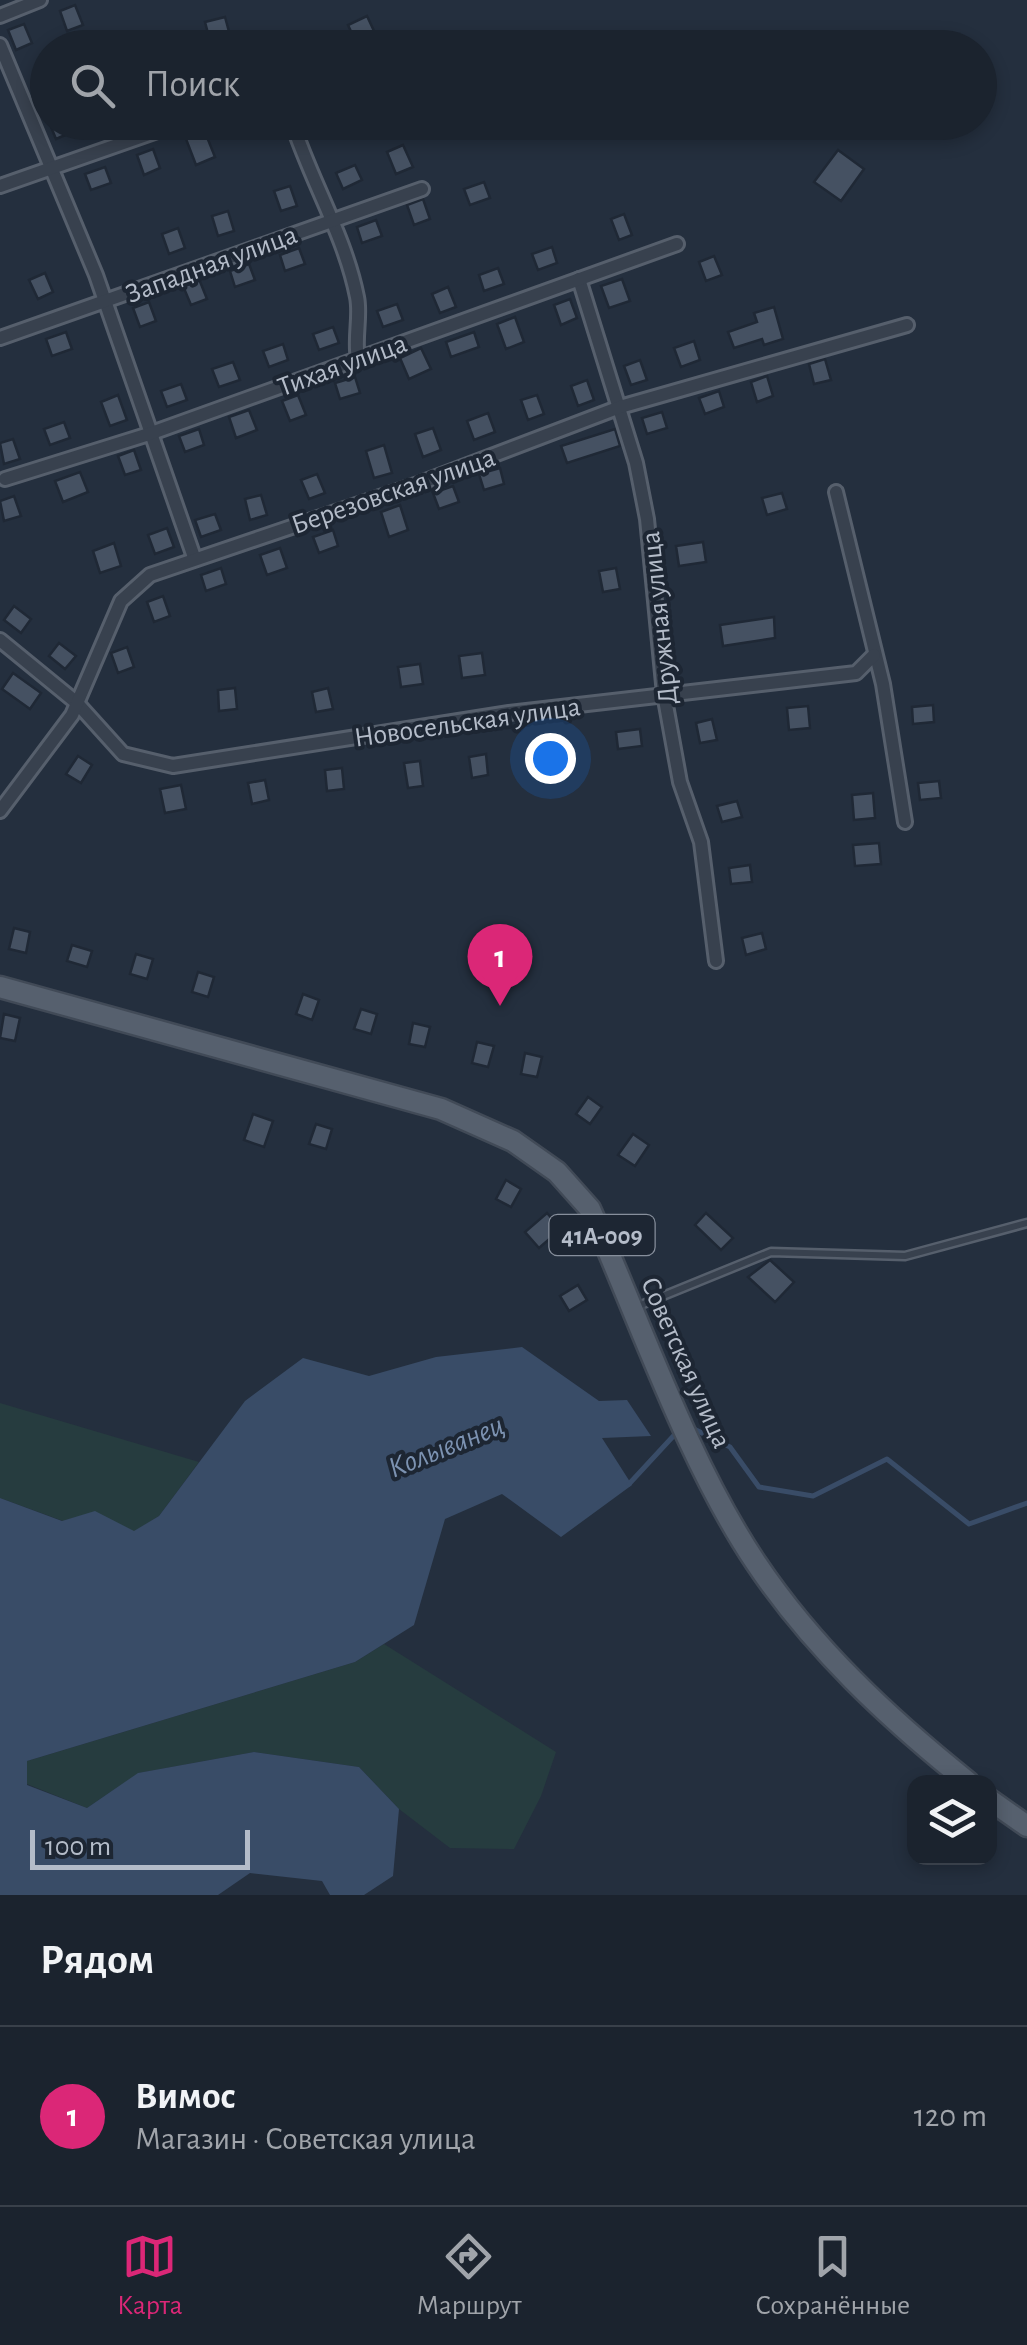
<!DOCTYPE html>
<html lang="ru">
<meta charset="utf-8">
<style>
:root{--surface:#1b232e;--page:#282f3a;--text:#f1f3f6;--muted:#a0a4aa;--line:#39404a;--accent:#db2777}
body{margin:0;font-family:"Alegreya Sans",sans-serif;background:var(--page);color:var(--text)}
.controls{position:absolute;right:30px;bottom:30px;display:grid;overflow:hidden;border-radius:20px;box-shadow:0 5px 15px #0003}
.controls button{width:90px;height:90px;display:grid;place-items:center;padding:0;border:0;border-bottom:2px solid var(--line);background:var(--surface);color:var(--text);font:50px sans-serif}
.scale{position:absolute;left:30px;bottom:25px;width:220px;box-sizing:border-box;padding-left:10px;border:5px solid #b4bcc9;border-top:0;font-size:28px;line-height:35px;white-space:nowrap;color:#b4bcc9;-webkit-text-stroke:8px #1d2633;paint-order:stroke}
.you{position:absolute;left:550px;top:758px;width:35px;height:35px;margin:-25px;border:8px solid #fff;border-radius:50%;background:#1a73e8;box-shadow:0 0 0 15px #1a73e833}
.badge{display:grid;place-items:center;width:65px;height:65px;border-radius:50%;background:var(--accent);color:#fff;font-size:32px;font-weight:700}
.pin{position:absolute;translate:-50% -82px;filter:drop-shadow(0 2px 5px #0008)}
.pin::after{content:'';position:absolute;top:52px;width:35px;height:30px;background:inherit;clip-path:polygon(0 0,100% 0,50% 100%)}
.list{margin:0;padding:0;list-style:none}
h2{display:flex;justify-content:space-between;align-items:center;height:130px;margin:0;padding:0 40px;font-size:42px}
h2 small{font-size:32px;font-weight:400;color:var(--muted)}
.list li{display:grid;grid-template-columns:65px 1fr auto;gap:30px;align-items:center;box-sizing:border-box;height:180px;padding:0 40px;border-top:2px solid var(--line)}
.list b{display:block;font-size:38px;white-space:nowrap}
.list p{margin:0;font-size:32px;white-space:nowrap;color:var(--muted)}
.list em{font-size:32px;font-style:normal;color:var(--muted)}
.icon{flex:none;width:55px;height:55px;fill:none;stroke:currentColor;stroke-width:2;stroke-linecap:round;stroke-linejoin:round}
.map{position:relative;flex:none;width:1027px;height:1895px;overflow:hidden}
.search{position:absolute;background:var(--surface);box-shadow:0 5px 15px #0003;left:30px;right:30px;top:30px;height:110px;display:flex;align-items:center;gap:25px;box-sizing:border-box;padding:0 35px;border-radius:55px;color:var(--muted);font-size:38px}
.sheet{height:310px;background:var(--surface)}
nav{display:flex;justify-content:space-around;align-items:center;box-sizing:border-box;height:140px;border-top:2px solid var(--line);background:var(--surface);font-size:28px;color:var(--muted)}
nav a{display:grid;justify-items:center;gap:5px}
nav .on{color:var(--accent)}
.map>svg:first-child{display:block}
.green{fill:#263c3f}
.water{fill:#394c67}
.lines{fill:none;stroke-linecap:round;stroke-linejoin:round}
.stream{stroke:#394c67;stroke-width:5}
.building{fill:#455162;stroke:#1f2835;stroke-width:2.5}
.service-casing{stroke:#565f6c;stroke-width:11}
.minor-casing{stroke:#565f6c;stroke-width:18}
.primary-casing{stroke:#414a57;stroke-width:25}
.service{stroke:#38414e;stroke-width:6}
.minor{stroke:#38414e;stroke-width:12}
.primary{stroke:#56606e;stroke-width:20}
.labels{text-anchor:middle;stroke-width:8;stroke-linejoin:round;paint-order:stroke}
.shield{fill:#1d2633;stroke:#878f9c;stroke-width:2.5}
.shield-label{font-size:25px;font-weight:bold;fill:#b4bcc9}
.street-label{font-size:28px;fill:#b4bcc9;stroke:#1d2633}
.water-label{font-size:30px;font-style:italic;fill:#7c92b1;stroke:#1d2633}
</style>
<div class="map">
<svg width="1027" height="1895" viewBox="0 0 1027 1895">
<rect width="100%" height="100%" fill="#242f3e"/>
<g class="green">
<polygon points="0,1403 199,1462 159,1516 134,1532 95,1512 63,1521 0,1498"/>
<polygon points="384,1644 556,1752 541,1796 514,1849 450,1848 399,1809 359,1767 254,1752 139,1773 87,1808 27,1784 27,1761 355,1662"/>
</g>
<polygon class="water" points="522,1347 599,1401 627,1400 651,1436 602,1438 632,1485 561,1537 502,1494 445,1519 414,1625 355,1662 27,1761 27,1785 87,1808 138,1773 254,1752 359,1767 399,1809 393,1876 364,1895 330,1895 322,1881 250,1873 218,1895 0,1895 0,1498 62,1521 95,1511 134,1531 159,1516 245,1401 303,1358 369,1376 436,1357"/>
<g class="lines">
<g class="stream">
<polyline points="690,1427 730,1447 759,1487 813,1496 887,1459 969,1524 1027,1503"/>
<polyline points="629,1484 678,1431"/>
</g>
</g>
<g class="building">
<polygon points="75,5 83,25 67,31 60,11"/>
<polygon points="367,16 374,31 355,40 348,25"/>
<polygon points="225,17 231,39 211,45 205,22"/>
<polygon points="24,24 32,43 16,50 8,30"/>
<polygon points="321,32 326,48 281,48 280,45"/>
<polygon points="49,122 95,122 56,139"/>
<polygon points="235,122 277,122 278,124 240,137"/>
<polygon points="205,132 215,157 196,165 186,139"/>
<polygon points="403,145 413,167 396,174 387,152"/>
<polygon points="153,149 160,168 144,175 137,155"/>
<polygon points="838,150 864,169 841,201 814,182"/>
<polygon points="355,165 362,180 343,189 336,173"/>
<polygon points="105,167 111,183 91,190 85,174"/>
<polygon points="484,182 490,198 470,205 464,189"/>
<polygon points="290,186 297,206 281,211 274,191"/>
<polygon points="423,199 430,219 414,225 407,205"/>
<polygon points="228,211 234,231 218,236 212,216"/>
<polygon points="624,214 632,235 619,240 611,219"/>
<polygon points="376,220 382,236 362,243 357,227"/>
<polygon points="178,228 185,248 169,254 162,234"/>
<polygon points="552,247 557,263 538,270 532,254"/>
<polygon points="299,248 305,264 285,271 280,255"/>
<polygon points="714,256 722,275 706,281 699,262"/>
<polygon points="249,264 255,280 235,287 230,271"/>
<polygon points="498,268 504,284 484,291 479,275"/>
<polygon points="45,273 53,292 38,299 29,280"/>
<polygon points="199,279 207,299 191,305 183,286"/>
<polygon points="622,279 630,301 609,308 601,286"/>
<polygon points="448,287 456,307 440,313 432,294"/>
<polygon points="570,299 577,318 561,325 554,305"/>
<polygon points="149,302 156,321 140,327 133,308"/>
<polygon points="397,304 403,320 383,327 377,311"/>
<polygon points="774,307 783,339 764,345 762,339 734,348 728,332 757,322 754,313"/>
<polygon points="515,317 524,342 506,349 497,324"/>
<polygon points="333,327 339,343 319,350 313,334"/>
<polygon points="66,332 72,349 52,356 46,339"/>
<polygon points="474,332 479,347 451,357 446,342"/>
<polygon points="694,341 700,360 681,367 674,348"/>
<polygon points="283,344 288,360 269,367 263,351"/>
<polygon points="421,348 431,369 409,379 400,358"/>
<polygon points="825,359 831,380 814,384 809,364"/>
<polygon points="640,360 647,380 631,385 624,366"/>
<polygon points="233,362 240,380 219,387 212,369"/>
<polygon points="767,376 773,396 757,402 751,382"/>
<polygon points="355,377 360,393 340,399 335,383"/>
<polygon points="587,380 594,400 578,406 571,386"/>
<polygon points="181,384 187,400 167,407 161,391"/>
<polygon points="719,391 724,407 705,414 699,398"/>
<polygon points="118,395 127,420 110,426 101,402"/>
<polygon points="298,395 306,415 290,421 282,401"/>
<polygon points="537,395 544,414 528,420 521,400"/>
<polygon points="249,410 257,430 236,438 229,417"/>
<polygon points="662,412 667,428 647,434 642,418"/>
<polygon points="488,413 495,432 474,440 467,421"/>
<polygon points="64,422 70,438 50,445 44,429"/>
<polygon points="433,428 441,450 423,457 415,434"/>
<polygon points="199,429 204,445 185,452 179,436"/>
<polygon points="615,429 620,446 567,463 561,446"/>
<polygon points="13,439 20,459 4,464 0,443"/>
<polygon points="384,445 392,473 374,478 366,451"/>
<polygon points="134,450 141,470 125,475 118,456"/>
<polygon points="500,468 504,484 484,490 479,474"/>
<polygon points="80,472 88,492 63,502 55,481"/>
<polygon points="317,474 325,493 309,499 301,480"/>
<polygon points="453,486 459,502 439,509 433,493"/>
<polygon points="782,493 787,509 767,515 762,498"/>
<polygon points="261,495 267,515 250,520 245,499"/>
<polygon points="14,496 21,516 4,521 0,501"/>
<polygon points="400,505 408,530 389,537 381,512"/>
<polygon points="215,514 221,530 201,537 195,520"/>
<polygon points="167,528 174,547 155,554 148,535"/>
<polygon points="333,530 338,546 319,553 313,537"/>
<polygon points="703,542 706,562 679,566 676,546"/>
<polygon points="114,543 121,566 100,573 93,551"/>
<polygon points="280,548 287,568 267,575 260,555"/>
<polygon points="221,568 226,584 206,591 201,575"/>
<polygon points="616,568 620,589 603,592 599,571"/>
<polygon points="163,596 170,616 154,622 147,602"/>
<polygon points="14,606 31,619 21,633 4,620"/>
<polygon points="774,617 775,638 723,646 720,625"/>
<polygon points="59,643 76,656 65,669 49,656"/>
<polygon points="127,647 134,667 118,673 111,653"/>
<polygon points="482,653 485,675 462,678 459,656"/>
<polygon points="420,664 423,684 401,687 398,667"/>
<polygon points="13,673 41,693 30,709 2,689"/>
<polygon points="235,688 237,709 219,711 218,690"/>
<polygon points="328,688 333,709 316,712 312,692"/>
<polygon points="933,705 934,722 913,724 912,707"/>
<polygon points="808,706 810,728 789,730 787,708"/>
<polygon points="712,719 717,740 700,743 696,723"/>
<polygon points="640,729 642,746 618,749 616,732"/>
<polygon points="486,754 488,775 472,778 469,757"/>
<polygon points="78,756 92,765 81,783 66,774"/>
<polygon points="420,761 423,786 408,788 404,763"/>
<polygon points="342,768 344,789 327,791 325,770"/>
<polygon points="265,780 269,800 252,804 248,783"/>
<polygon points="939,781 941,798 920,800 918,783"/>
<polygon points="181,785 186,809 165,813 160,789"/>
<polygon points="873,793 875,818 854,820 852,795"/>
<polygon points="737,801 742,817 722,822 717,806"/>
<polygon points="879,843 881,864 855,866 853,845"/>
<polygon points="750,865 752,882 731,884 729,868"/>
<polygon points="14,928 30,932 26,953 9,949"/>
<polygon points="762,933 766,949 746,955 742,938"/>
<polygon points="72,945 92,951 87,967 67,961"/>
<polygon points="136,954 153,959 147,979 130,974"/>
<polygon points="198,972 214,977 208,997 192,992"/>
<polygon points="303,994 319,1000 312,1020 296,1014"/>
<polygon points="361,1009 377,1014 371,1034 354,1029"/>
<polygon points="4,1014 20,1018 15,1041 0,1038"/>
<polygon points="413,1023 430,1027 425,1047 409,1044"/>
<polygon points="477,1042 494,1046 488,1067 472,1063"/>
<polygon points="525,1053 542,1057 537,1077 521,1074"/>
<polygon points="588,1097 602,1107 590,1124 576,1114"/>
<polygon points="253,1114 273,1121 264,1147 244,1140"/>
<polygon points="316,1124 332,1129 326,1149 309,1144"/>
<polygon points="633,1134 649,1145 635,1166 618,1155"/>
<polygon points="506,1180 521,1189 511,1207 496,1199"/>
<polygon points="547,1213 561,1229 539,1248 525,1232"/>
<polygon points="706,1213 733,1238 721,1250 695,1225"/>
<polygon points="770,1260 794,1282 775,1302 748,1277"/>
<polygon points="578,1285 587,1300 569,1311 560,1296"/>
</g>
<g class="lines">
<g class="service-casing">
<polyline id="service" points="636,1307 771,1252 905,1256 1027,1223"/>
</g>
<g class="minor-casing">
<g id="minor">
<polyline points="0,16 40,0"/>
<polyline points="0,45 96,275 194,557"/>
<path d="M292 122C311 181 345 236 357 297 361 316 354 338 358 359"/>
<polyline points="0,186 183,122"/>
<polyline points="579,279 636,463 647,519 664,694 680,782 701,842 716,961"/>
<polyline points="0,338 422,189"/>
<polyline points="5,479 149,434 677,244"/>
<polyline points="836,492 883,684 905,822"/>
<polyline points="0,640 77,703 123,754 173,766 509,713 856,673 874,655"/>
<polyline points="0,811 72,715 121,601 150,575 418,484 620,407 907,325"/>
</g>
</g>
<g class="primary-casing">
<g id="primary">
<path d="M0 987 441 1109 513 1141 557 1172 590 1209C640 1321 688 1462 756 1563 813 1648 888 1718 968 1782"/>
<polyline points="990,1800 1027,1826"/>
</g>
</g>
<use href="#service" class="service"/>
<use href="#minor" class="minor"/>
<use href="#primary" class="primary"/>
</g>
<g class="labels">
<rect class="shield" x="549.5" y="1215" width="105" height="40" rx="8"/>
<g class="shield-label">
<text x="602" y="1244">41А-009</text>
</g>
<g class="street-label">
<text transform="translate(211 263) rotate(-20)" y="10">Западная улица</text>
<text transform="translate(342 364) rotate(-20)" y="10">Тихая улица</text>
<text transform="translate(393 490) rotate(-19)" y="10">Березовская улица</text>
<text transform="translate(658 618) rotate(-96)" y="10">Дружная улица</text>
<text transform="translate(467 721) rotate(-8)" y="10">Новосельская улица</text>
<text transform="translate(687 1362) rotate(66)" y="10">Советская улица</text>
</g>
<g class="water-label">
<text transform="translate(446 1446) rotate(-22)" y="10">Колыванец</text>
</g>
</g>
</svg>
<div class="controls">
<button><svg class="icon" aria-label="layers" viewBox="0 0 24 24"><path d="M12 4l9 5-9 5-9-5zM3 14l9 5 9-5"/></svg></button>
</div>
<div class="scale">100 m</div>
<div class="you"></div>
<div class="pin badge" style="left:500px;top:1006px">1</div>
<div class="search"><svg class="icon" aria-label="search" viewBox="0 0 24 24"><circle cx="10" cy="10" r="6"/><path d="M15 15l6 6"/></svg>Поиск</div>
</div>
<section class="sheet">
<h2>Рядом<small></small></h2>
<ul class="list">
<li><span class="badge">1</span><div><b>Вимос</b><p>Магазин · Советская улица</p></div><em>120 m</em></li>
</ul>
</section>
<nav>
<a class="on"><svg class="icon" aria-label="map" viewBox="0 0 24 24"><path d="M3 6l6-2 6 2 6-2v14l-6 2-6-2-6 2zM9 4v14M15 6v14"/></svg>Карта</a>
<a><svg class="icon" aria-label="directions" viewBox="0 0 24 24"><path d="M12 3l9 9-9 9-9-9zM9 14v-3h6M13 9l2 2-2 2"/></svg>Маршрут</a>
<a><svg class="icon" aria-label="saved" viewBox="0 0 24 24"><path d="M7 4h10v16l-5-4-5 4z"/></svg>Сохранённые</a>
</nav>
